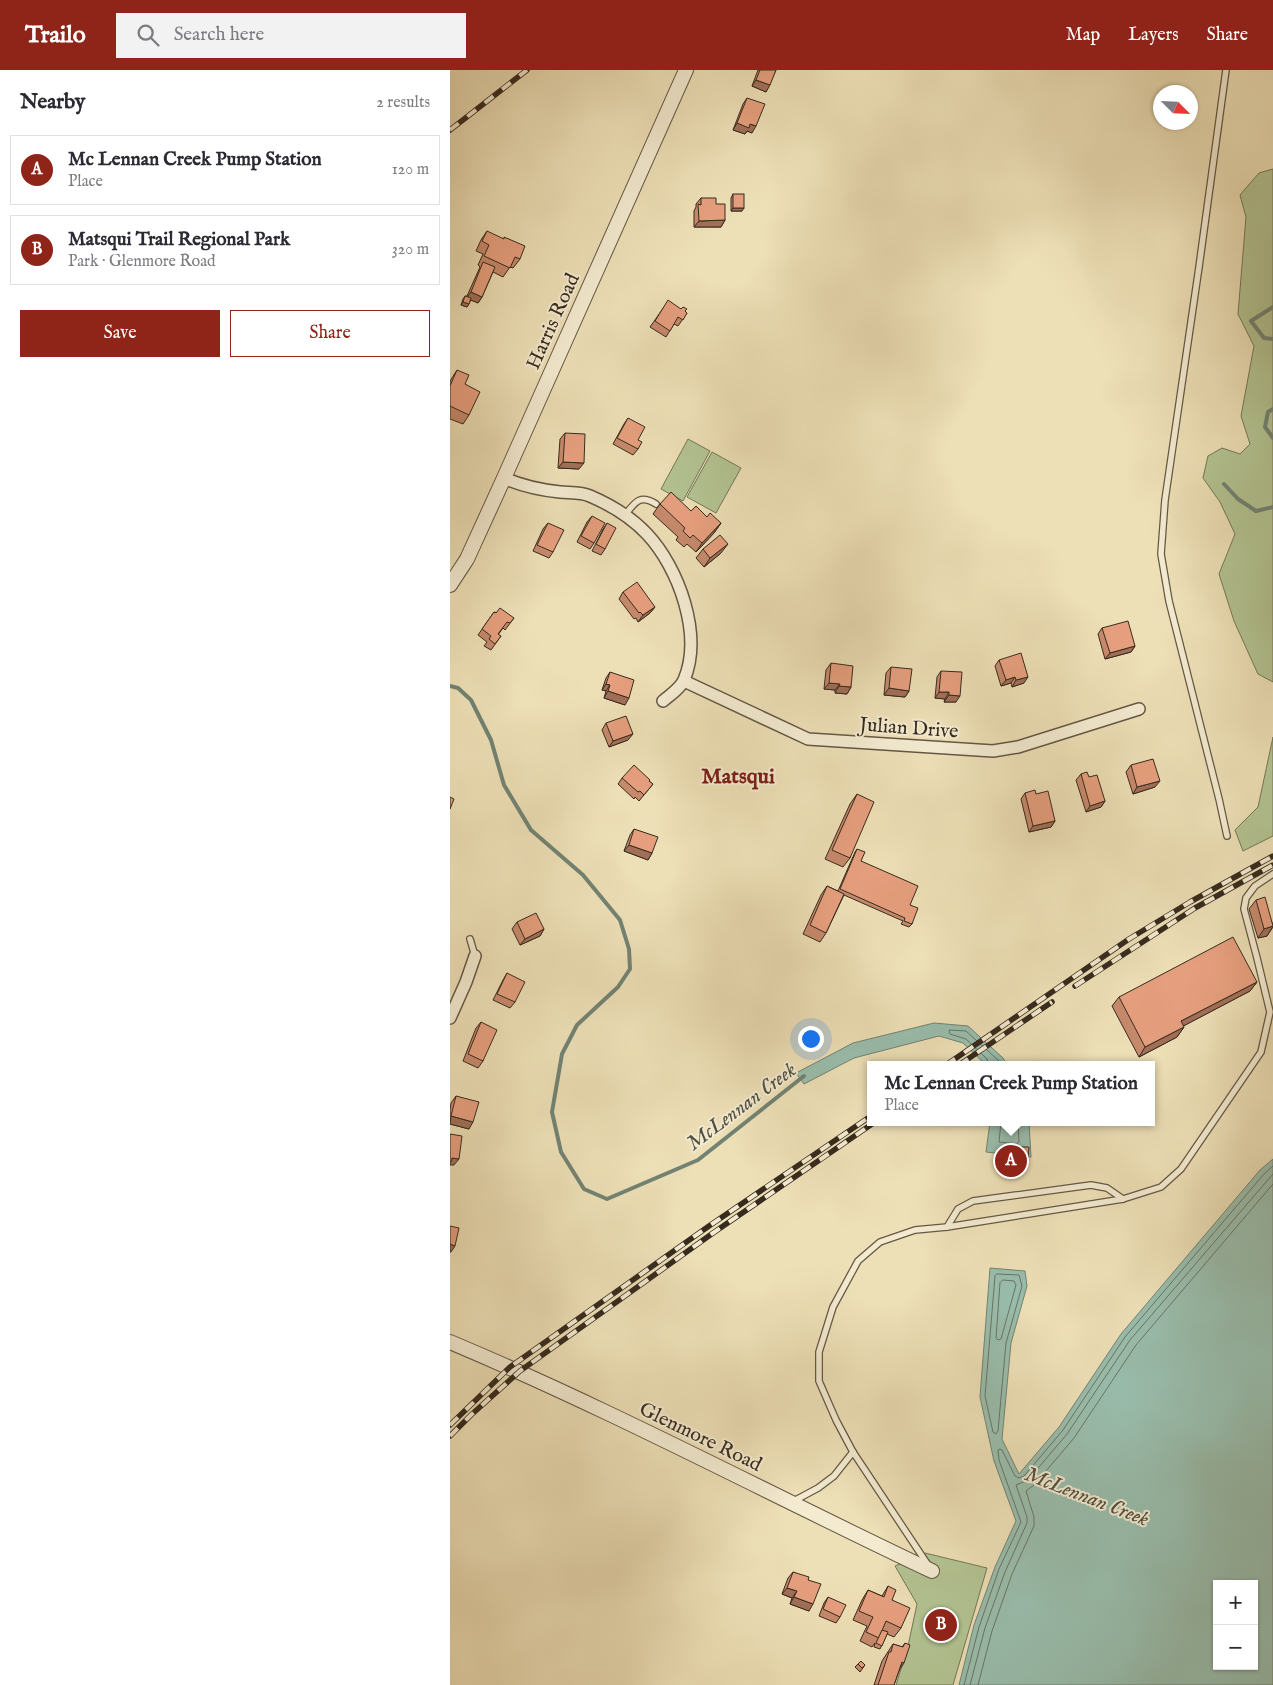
<!DOCTYPE html>
<meta charset="utf-8">
<style>
:root{--surface:#fff;--page:#f2f2f3;--text:#2b2b33;--muted:#7c7c81;--line:#e1e1e2;--accent:#8f2418}
body{margin:0;font-family:"IM FELL English",serif;background:var(--page);color:var(--text)}
.controls{position:absolute;right:15px;bottom:15px;display:grid;overflow:hidden;border-radius:0px;box-shadow:0 1px 4px #0004}
.controls button{width:45px;height:45px;display:grid;place-items:center;padding:0;border:0;border-bottom:1px solid var(--line);background:var(--surface);color:var(--text);font:25px sans-serif}
.compass{position:absolute;left:703px;top:15px;width:45px;height:45px;border-radius:50%;background:var(--surface);box-shadow:0 1px 4px #0004;rotate:114deg}
.you{position:absolute;left:360px;top:968px;width:18px;height:18px;margin:-12px;border:4px solid #fff;border-radius:50%;background:#1a73e8;box-shadow:0 0 0 8px #1a73e833}
.badge{display:grid;place-items:center;width:32px;height:32px;border-radius:50%;background:var(--accent);color:#fff;font-size:16px;font-weight:700}
.pin{position:absolute;translate:-50% -50%;border:2px solid #fff;box-shadow:0 1px 5px #0006}
.popup{position:absolute;left:417px;top:991px;width:288px;height:65px;box-sizing:border-box;display:grid;place-content:center;border-radius:0px;background:var(--surface);filter:drop-shadow(0 1px 4px #0005);font-size:16px;white-space:nowrap;color:var(--muted)}
.popup b{font-size:19px;color:var(--text)}
.popup::after{content:'';position:absolute;left:50%;top:100%;margin-left:-10px;border:10px solid transparent;border-top-color:var(--surface)}
.list{margin:0;padding:0;list-style:none}
h2{display:flex;justify-content:space-between;align-items:center;height:65px;margin:0;padding:0 20px;font-size:21px}
h2 small{font-size:16px;font-weight:400;color:var(--muted)}
.list li{display:grid;grid-template-columns:32px 1fr auto;gap:15px;align-items:center;box-sizing:border-box;height:70px;margin:0 10px 10px;padding:0 10px;border:1px solid var(--line);border-radius:0px}
.list b{display:block;font-size:19px;white-space:nowrap}
.list p{margin:0;font-size:16px;white-space:nowrap;color:var(--muted)}
.list em{font-size:16px;font-style:normal;color:var(--muted)}
.actions{display:flex;gap:10px;padding:15px 20px}
.actions a{flex:1;padding:11px 0;border:1px solid var(--accent);border-radius:0px;text-align:center;font-size:18px;color:var(--accent)}
.actions .main{background:var(--accent);color:#fff}
.icon{flex:none;width:28px;height:28px;fill:none;stroke:currentColor;stroke-width:2;stroke-linecap:round;stroke-linejoin:round}
.map{position:relative;flex:none;width:823px;height:1615px;overflow:hidden}
header{display:flex;align-items:center;gap:30px;box-sizing:border-box;height:70px;padding:0 25px;background:var(--accent);color:#fff}
header strong{font-size:24px}
nav{display:flex;gap:28px;margin-inline-start:auto;font-size:18px}
.search{width:350px;height:45px;background:var(--page);display:flex;align-items:center;gap:12px;box-sizing:border-box;padding:0 18px;border-radius:0px;color:var(--muted);font-size:19px}
main{display:flex}
aside{flex:1;background:var(--surface)}
.map>svg:first-child{display:block}
.green{fill:#b3c392;stroke:#757758}
.water{fill:#99bdac;stroke:#728373;fill-rule:evenodd}
.lines{fill:none;stroke-linecap:round;stroke-linejoin:round}
.shore{stroke:#687465;stroke-width:1}
.stream{stroke:#728373;stroke-width:4}
.service-casing{stroke:#645844;stroke-width:8}
.minor-casing{stroke:#645844;stroke-width:14}
.tertiary-casing{stroke:#645844;stroke-width:16}
.service{stroke:#f3ead0;stroke-width:5.5}
.minor{stroke:#f3ead0;stroke-width:11}
.tertiary{stroke:#f3ead0;stroke-width:14}
.rail-casing{stroke:#372b1e;stroke-width:5.5}
.rail{stroke:#f3ead0;stroke-width:4;stroke-dasharray:11;stroke-linecap:butt}
.wall{fill:#c6896c;stroke:#372b1e}
.shaded-wall{fill:#a16f58;stroke:#372b1e}
.building{fill:#e69f7e;stroke:#372b1e}
.labels{text-anchor:middle;stroke-width:4;stroke-linejoin:round;paint-order:stroke}
.street-label{font-size:20px;fill:#372b1e;stroke:#f3ead0}
.water-label{font-size:21px;font-style:italic;fill:#505042;stroke:#f3ead0}
.quarter-label{font-size:22px;font-weight:bold;fill:#7a1f14;stroke:#f3ead0}
</style>
<header>
<strong>Trailo</strong>
<div class="search"><svg class="icon" aria-label="search" viewBox="0 0 24 24"><circle cx="10" cy="10" r="6"/><path d="M15 15l6 6"/></svg>Search here</div>
<nav><a>Map</a><a>Layers</a><a>Share</a></nav>
</header>
<main>
<aside>
<h2>Nearby<small>2 results</small></h2>
<ul class="list">
<li><span class="badge">A</span><div><b>Mc Lennan Creek Pump Station</b><p>Place</p></div><em>120 m</em></li>
<li><span class="badge">B</span><div><b>Matsqui Trail Regional Park</b><p>Park · Glenmore Road</p></div><em>320 m</em></li>
</ul>
<div class="actions"><a class="main">Save</a><a>Share</a></div>
</aside>
<div class="map">
<svg width="823" height="1615" viewBox="0 0 823 1615">
<rect width="100%" height="100%" fill="#eddfb6"/>
<filter id="stains"><feTurbulence type="fractalNoise" baseFrequency=".004" numOctaves="4"/><feColorMatrix values="0 0 0 0 .2 0 0 0 0 .09 0 0 0 0 .02 0 0 0 .5 -.17"/></filter>
<radialGradient id="worn" r=".72"><stop offset=".6" stop-color="#630" stop-opacity="0"/><stop offset="1" stop-color="#630" stop-opacity=".3"/></radialGradient>
<g class="green">
<polygon points="823,99 823,612 808,604 784,551 769,504 785,464 770,432 753,408 758,386 772,378 790,384 800,374 791,346 804,276 788,244 796,147 790,125 809,103"/>
<polygon points="238,369 260,381 233,431 211,419"/>
<polygon points="262,382 291,398 266,443 237,427"/>
<polygon points="823,667 823,766 793,781 785,760 808,737"/>
<polygon points="475,1483 537,1498 503,1615 446,1615 458,1576 467,1534 445,1496"/>
</g>
<g class="water">
<polygon points="484,953 518,956 553,988 557,995 536,995 513,973 489,966 404,988 354,1014 346,1003 403,973"/>
<polygon points="540,1052 579,1052 581,1087 536,1082"/>
<path d="M823 1089V1615H509L524 1555 545 1497 566 1451 544 1391 530 1327 540 1198 575 1201 577 1216 561 1273 552 1369 569 1404 609 1357 671 1264 810 1100ZM767 1514H804V1596H767Z"/>
</g>
<g class="lines">
<g class="shore">
<polyline points="539,995 537,989 516,969 500,964 499,960 516,961 549,991 552,995"/>
<polyline points="551,1052 549,1072 567,1074 569,1072 568,1052"/>
<polygon points="547,1204 569,1205 572,1216 556,1273 548,1361 546,1364 543,1362 535,1326 545,1206"/>
<polygon points="553,1210 564,1211 566,1215 551,1269 548,1270 546,1268 550,1213"/>
<polyline points="514,1615 529,1557 549,1499 571,1452 549,1390 548,1380 550,1379 552,1380 565,1406 569,1408 574,1406 613,1360 675,1267 814,1104 823,1096"/>
<polyline points="520,1615 535,1558 555,1502 577,1453 577,1447 566,1415 578,1410 617,1364 680,1270 823,1104"/>
<polyline points="528,1615 542,1561 562,1504 584,1456 584,1447 576,1421 584,1415 624,1368 686,1275 823,1114"/>
</g>
<g class="stream">
<polyline points="823,237 801,251 814,268 823,269"/>
<polyline points="823,339 818,342 815,357 823,368"/>
<polyline points="774,414 788,429 806,441 823,437"/>
<polyline points="0,616 8,618 21,630 41,670 54,715 81,760 133,805 170,850 179,879 180,899 168,917 127,955 112,984 102,1042 111,1082 134,1119 157,1129 248,1090 354,1006"/>
</g>
<g class="service-casing">
<g id="service">
<polyline points="776,0 749,197 715,430 711,484 719,531 769,729 777,766"/>
<path d="M175 445C185 432 190 424 206 434"/>
<polyline points="20,869 25,886"/>
<polyline points="497,1157 508,1139 523,1131 641,1115 657,1118 673,1129"/>
<polyline points="342,1432 368,1418 384,1406 403,1382"/>
<polyline points="478,1495 403,1382 386,1350 369,1311 369,1282 383,1237 408,1191 430,1172 465,1160 497,1157 673,1129 711,1117 731,1099 811,982 820,942 807,888 794,839 796,828 805,816 823,804"/>
</g>
</g>
<g class="minor-casing">
<g id="minor">
<path d="M54 408C72 416 91 420 110 422 119 423 131 422 140 426 161 435 181 447 197 464 229 498 253 565 234 610 230 619 220 625 213 631"/>
<polyline points="234,611 358,669 543,681 568,677 689,639"/>
<polyline points="0,948 16,912 25,886"/>
</g>
</g>
<g class="tertiary-casing">
<g id="tertiary">
<polyline points="0,515 17,489 54,408 236,0"/>
<path d="M0 1272C164 1341 321 1425 482 1501"/>
</g>
</g>
<use href="#service" class="service"/>
<use href="#minor" class="minor"/>
<use href="#tertiary" class="tertiary"/>
<g class="rail-casing">
<g id="rail">
<polyline points="0,60 77,0"/>
<polyline points="625,916 745,838 823,795"/>
<polyline points="496,995 679,869 740,832 823,786"/>
<polyline points="509,995 602,932"/>
<polyline points="0,1355 60,1297 259,1156 421,1046"/>
<polyline points="0,1366 21,1345 70,1301 263,1163 425,1052"/>
</g>
</g>
<use href="#rail" class="rail"/>
</g>
<g class="wall">
<polygon points="308,0 326,0 316,22 302,16"/>
<polygon points="297,28 302,63 297,61 295,64 283,60 293,34"/>
<polygon points="283,124 292,141 281,141 281,128"/>
<polygon points="251,128 266,134 275,150 271,157 244,157 244,141 246,137 246,134"/>
<polygon points="37,161 70,189 63,198 60,197 53,207 43,202 32,227 28,233 21,230 17,237 11,235 13,229 15,226 17,226 30,197 28,195 33,184 26,181 31,170"/>
<polygon points="214,237 235,241 237,243 228,256 224,254 216,267 200,257"/>
<polygon points="7,300 15,314 19,345 13,354 0,349 0,311"/>
<polygon points="178,348 188,370 188,379 183,385 163,374 174,354"/>
<polygon points="115,363 129,399 108,398 110,369"/>
<polygon points="210,434 241,441 257,447 271,453 264,463 246,482 237,474 234,477 226,470 228,467 203,444"/>
<polygon points="142,446 144,473 140,479 127,472 137,452"/>
<polygon points="98,453 103,482 99,488 83,481 93,459"/>
<polygon points="157,453 155,479 151,485 142,481 153,459"/>
<polygon points="253,479 271,483 254,497 246,488"/>
<polygon points="173,522 205,537 200,543 188,552 186,548 184,549 169,529"/>
<polygon points="44,542 64,548 55,560 53,558 48,565 51,566 41,580 34,576 37,572 28,565"/>
<polygon points="652,558 685,576 681,582 655,589 648,564"/>
<polygon points="549,590 574,613 562,617 561,613 551,616 545,596"/>
<polygon points="381,593 401,617 397,624 385,623 385,620 374,619 376,600"/>
<polygon points="441,597 459,621 455,627 434,625 436,603"/>
<polygon points="491,601 506,632 494,632 495,629 485,628 487,607"/>
<polygon points="160,602 175,635 154,628 156,621 152,620 156,608"/>
<polygon points="156,653 178,670 159,677 152,660"/>
<polygon points="681,695 705,717 683,724 676,702"/>
<polygon points="631,704 639,707 655,731 651,737 636,742 626,710"/>
<polygon points="172,708 199,711 203,714 189,731 185,727 184,729 168,714"/>
<polygon points="575,723 586,724 605,751 601,757 579,762 571,729"/>
<polygon points="407,724 400,788 393,797 375,789 400,734"/>
<polygon points="184,759 202,783 198,790 174,781 180,765"/>
<polygon points="407,779 411,791 460,835 462,854 459,857 451,854 453,851 394,825 376,863 370,872 353,864 371,825 377,816 388,821 405,782"/>
<polygon points="806,830 823,854 823,857 817,866 808,868 799,839"/>
<polygon points="67,852 94,859 90,866 70,875 62,859"/>
<polygon points="57,903 65,932 60,938 43,930 53,910"/>
<polygon points="807,912 800,921 733,956 734,957 727,967 689,987 662,936 669,927"/>
<polygon points="31,952 33,991 28,998 13,991 26,958"/>
<polygon points="6,1026 19,1059 0,1054 0,1039 1,1033"/>
<polygon points="556,1077 578,1087 572,1096 549,1095 550,1086"/>
<polygon points="343,1502 358,1510 359,1541 340,1534 342,1528 332,1524 338,1508"/>
<polygon points="438,1516 451,1558 444,1567 437,1564 430,1579 424,1577 425,1573 422,1577 410,1571 417,1556 403,1550 412,1530 418,1520 432,1526"/>
<polygon points="378,1527 390,1547 386,1553 369,1546 374,1533"/>
<polygon points="455,1573 449,1601 444,1615 424,1615 432,1591 443,1574 452,1577"/>
<polygon points="408,1594 415,1595 410,1602 405,1597"/>
</g>
<g class="shaded-wall">
<polygon points="306,10 320,15 316,22 302,16"/>
<polygon points="287,53 300,54 306,56 302,63 297,61 295,64 283,60"/>
<polygon points="283,138 294,138 292,141 281,141"/>
<polygon points="275,150 271,157 244,157 249,151"/>
<polygon points="21,222 32,227 28,233 16,228"/>
<polygon points="13,232 19,234 17,237 11,235"/>
<polygon points="113,392 134,393 129,399 108,398"/>
<polygon points="271,453 264,463 246,482 252,473"/>
<polygon points="278,474 271,483 254,497 260,488"/>
<polygon points="205,537 200,543 188,552 193,545"/>
<polygon points="685,576 681,582 655,589 660,583"/>
<polygon points="565,607 561,613 551,616 556,610"/>
<polygon points="578,607 574,613 562,617 566,610"/>
<polygon points="379,613 390,614 385,620 374,619"/>
<polygon points="156,614 160,615 156,621 152,620"/>
<polygon points="389,616 401,617 397,624 385,623"/>
<polygon points="439,618 459,621 455,627 434,625"/>
<polygon points="158,621 179,628 175,635 154,628"/>
<polygon points="489,622 499,622 495,629 485,628"/>
<polygon points="499,625 510,626 506,632 494,632"/>
<polygon points="183,664 178,670 159,677 163,671"/>
<polygon points="710,711 705,717 683,724 687,717"/>
<polygon points="655,731 651,737 636,742 640,736"/>
<polygon points="605,751 601,757 579,762 583,756"/>
<polygon points="179,775 202,783 198,790 174,781"/>
<polygon points="823,856 817,866 808,868 814,859"/>
<polygon points="94,859 90,866 70,875 75,869"/>
<polygon points="807,912 800,921 724,961 731,951"/>
<polygon points="734,957 727,967 689,987 695,977"/>
<polygon points="1,1046 23,1052 19,1059 0,1054"/>
<polygon points="556,1086 578,1087 572,1096 549,1095"/>
<polygon points="2,1088 9,1089 4,1095 0,1095 0,1090"/>
<polygon points="0,1174 5,1176 1,1182 0,1182"/>
<polygon points="337,1518 347,1521 342,1528 332,1524"/>
<polygon points="344,1527 363,1534 359,1541 340,1534"/>
<polygon points="452,1592 454,1593 448,1602"/>
</g>
<g class="building">
<polygon points="310,0 326,0 320,15 306,10"/>
<polygon points="297,28 315,34 306,56 300,54 299,58 287,53"/>
<rect x="283" y="124" width="11" height="14"/>
<polygon points="251,128 266,128 266,134 275,134 275,150 249,151 248,134 251,135"/>
<polygon points="37,161 54,169 54,167 75,176 70,189 65,187 60,198 34,186 39,175 32,171"/>
<polygon points="33,192 45,197 32,227 21,222"/>
<polygon points="15,226 21,228 19,234 13,232"/>
<polygon points="218,230 231,239 233,237 237,239 235,241 237,243 233,250 228,247 220,261 205,251"/>
<polygon points="7,300 19,305 15,314 30,322 19,345 0,336 0,316"/>
<polygon points="178,348 195,357 188,370 192,372 188,379 167,368"/>
<polygon points="115,363 135,364 134,393 113,392"/>
<polygon points="221,422 241,441 246,436 257,447 260,443 271,453 252,473 243,465 240,468 233,461 235,458 210,434"/>
<polygon points="142,446 155,453 144,473 131,466"/>
<polygon points="98,453 114,460 103,482 87,475"/>
<polygon points="157,453 166,458 155,479 146,474"/>
<polygon points="270,465 278,474 260,488 253,479"/>
<polygon points="187,512 205,537 193,545 190,542 189,543 173,522"/>
<polygon points="50,538 64,548 60,553 57,552 48,564 51,566 45,574 39,569 41,566 32,559 44,542 46,543"/>
<polygon points="678,551 685,576 660,583 652,558"/>
<polygon points="571,583 578,607 566,610 565,607 556,610 549,590"/>
<polygon points="381,593 403,596 401,617 389,616 390,614 379,613"/>
<polygon points="441,597 462,599 459,621 439,618"/>
<polygon points="491,601 512,602 510,626 499,625 499,622 489,622"/>
<polygon points="160,602 184,610 179,628 158,621 160,615 156,614"/>
<polygon points="176,646 183,664 163,671 156,653"/>
<polygon points="703,689 710,711 687,717 681,695"/>
<polygon points="184,695 200,710 199,711 203,714 194,725 190,721 188,722 172,708"/>
<polygon points="637,702 639,707 647,705 655,731 640,736 631,704"/>
<polygon points="585,720 586,724 598,721 605,751 583,756 575,723"/>
<polygon points="407,724 424,732 400,788 382,780"/>
<polygon points="0,727 4,729 0,739"/>
<polygon points="184,759 208,767 202,783 179,775"/>
<polygon points="407,779 415,782 411,791 468,816 460,835 468,838 462,854 454,851 455,848 390,819"/>
<polygon points="377,816 394,824 376,863 360,855"/>
<polygon points="815,827 823,856 814,859 806,830"/>
<polygon points="86,843 94,859 75,869 67,852"/>
<polygon points="783,867 807,912 731,951 734,957 695,977 669,927"/>
<polygon points="57,903 75,912 65,932 47,924"/>
<polygon points="31,952 47,960 33,991 18,984"/>
<polygon points="6,1026 29,1032 23,1052 1,1046"/>
<polygon points="0,1064 12,1066 9,1089 2,1088 1,1092 0,1092"/>
<polygon points="556,1077 579,1077 578,1087 556,1086"/>
<polygon points="0,1156 9,1158 5,1176 0,1174"/>
<polygon points="343,1502 359,1507 358,1510 371,1514 363,1534 344,1527 347,1521 337,1518"/>
<polygon points="438,1516 446,1520 442,1530 460,1538 451,1558 436,1551 429,1568 416,1562 423,1547 409,1541 418,1520 434,1527"/>
<polygon points="378,1527 396,1535 390,1547 373,1539"/>
<polygon points="432,1560 438,1562 432,1576 426,1573"/>
<polygon points="455,1573 460,1575 454,1593 452,1592 444,1615 428,1615 439,1582 441,1582 443,1574 453,1577"/>
<polygon points="411,1591 415,1595 412,1598 408,1594"/>
</g>
<g class="labels">
<g class="street-label">
<text transform="translate(102 251) rotate(-66)" y="7">Harris Road</text>
<text transform="translate(459 657) rotate(4)" y="7">Julian Drive</text>
<text transform="translate(251 1366) rotate(26)" y="7">Glenmore Road</text>
</g>
<g class="water-label">
<text transform="translate(291 1036) rotate(-37)" y="7">McLennan Creek</text>
<text transform="translate(637 1426) rotate(21)" y="7">McLennan Creek</text>
</g>
<g class="quarter-label">
<text x="288" y="713">Matsqui</text>
</g>
</g>
<rect width="100%" height="100%" filter="url(#stains)"/>
<rect width="100%" height="100%" fill="url(#worn)"/>
</svg>
<div class="controls">
<button>+</button>
<button>−</button>
</div>
<svg class="compass" viewBox="-18 -18 36 36"><path d="M0-13l5 13h-10z" fill="#e53935"/><path d="M0 13l5-13h-10z" fill="#7c7c81"/></svg>
<div class="you"></div>
<div class="pin badge" style="left:561px;top:1091px">A</div>
<div class="popup"><b>Mc Lennan Creek Pump Station</b>Place</div>
<div class="pin badge" style="left:491px;top:1555px">B</div>
</div>
</main>
